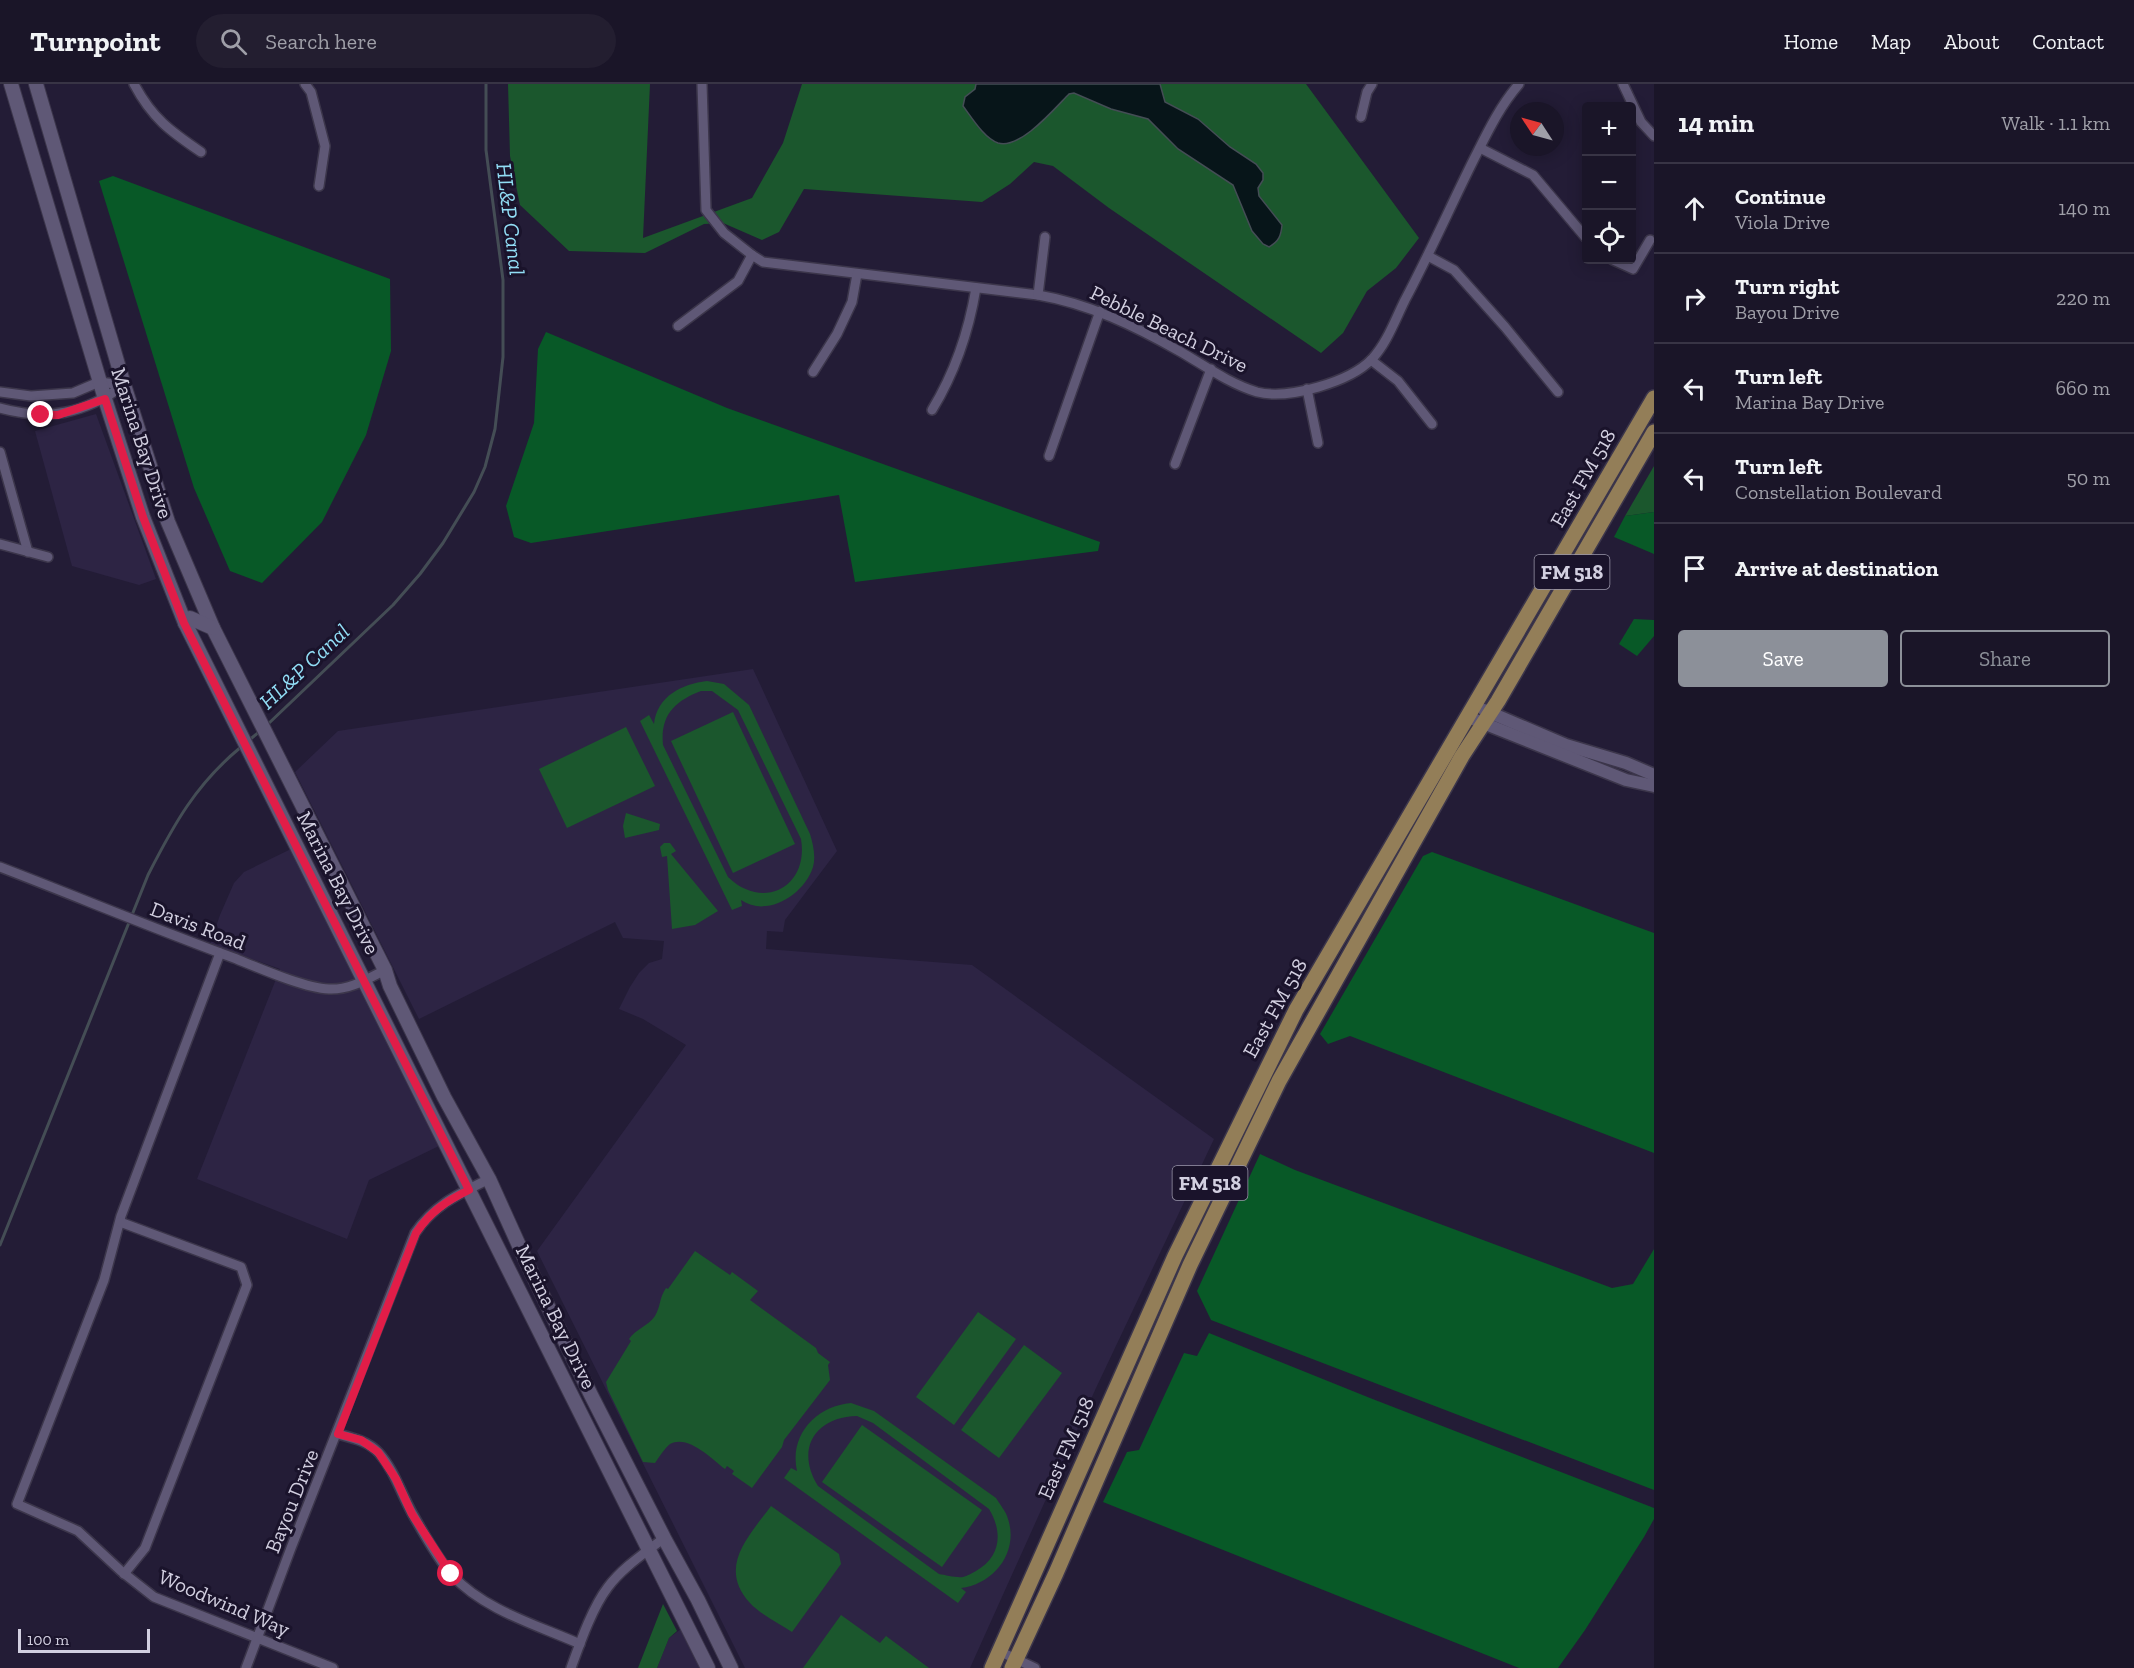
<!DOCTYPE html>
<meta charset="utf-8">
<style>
:root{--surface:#1a1528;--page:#231e30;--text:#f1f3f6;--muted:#9f9fa8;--line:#383445;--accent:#8c9099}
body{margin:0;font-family:"Zilla Slab",serif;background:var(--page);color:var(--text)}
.controls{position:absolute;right:18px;top:18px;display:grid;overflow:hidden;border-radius:6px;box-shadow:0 3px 15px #0003}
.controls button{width:54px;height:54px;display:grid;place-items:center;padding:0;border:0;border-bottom:2px solid var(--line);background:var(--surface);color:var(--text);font:30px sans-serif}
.compass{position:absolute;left:1510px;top:18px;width:54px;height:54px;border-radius:50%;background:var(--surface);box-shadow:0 3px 15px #0003;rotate:306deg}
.scale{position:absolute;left:18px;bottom:15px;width:132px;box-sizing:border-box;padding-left:6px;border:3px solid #d2cfe0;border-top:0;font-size:16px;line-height:21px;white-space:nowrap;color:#d2cfe0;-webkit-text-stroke:4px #1a132b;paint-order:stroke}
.stop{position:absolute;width:18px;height:18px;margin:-14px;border:4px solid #e11d48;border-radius:50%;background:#fff}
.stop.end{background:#e11d48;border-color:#fff;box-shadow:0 2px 6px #0008}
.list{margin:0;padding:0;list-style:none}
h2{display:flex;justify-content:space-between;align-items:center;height:78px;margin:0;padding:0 24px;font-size:26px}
h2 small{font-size:20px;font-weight:400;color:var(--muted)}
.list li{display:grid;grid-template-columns:39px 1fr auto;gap:18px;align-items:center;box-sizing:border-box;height:90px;padding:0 24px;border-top:2px solid var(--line)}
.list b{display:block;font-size:22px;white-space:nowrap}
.list p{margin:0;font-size:20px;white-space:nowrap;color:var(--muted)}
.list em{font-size:20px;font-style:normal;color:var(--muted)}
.actions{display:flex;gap:12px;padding:18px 24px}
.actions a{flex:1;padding:14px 0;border:2px solid var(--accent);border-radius:6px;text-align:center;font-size:21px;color:var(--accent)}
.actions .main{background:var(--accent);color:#fff}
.icon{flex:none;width:33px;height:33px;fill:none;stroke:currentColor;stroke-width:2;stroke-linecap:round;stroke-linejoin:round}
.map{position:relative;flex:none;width:1654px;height:1584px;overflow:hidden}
header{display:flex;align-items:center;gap:36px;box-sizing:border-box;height:84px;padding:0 30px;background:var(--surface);border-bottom:2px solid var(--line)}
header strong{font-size:28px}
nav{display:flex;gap:33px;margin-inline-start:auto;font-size:21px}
.search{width:420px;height:54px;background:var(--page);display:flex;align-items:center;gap:15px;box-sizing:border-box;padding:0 21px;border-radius:33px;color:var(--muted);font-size:22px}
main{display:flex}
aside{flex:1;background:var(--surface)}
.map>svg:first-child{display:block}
.built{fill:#2d2444}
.green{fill:#1b572d;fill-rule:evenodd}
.forest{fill:#085927}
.water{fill:#071519;stroke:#444d55;stroke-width:1.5}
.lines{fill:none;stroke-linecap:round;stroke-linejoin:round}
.stream{stroke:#444d55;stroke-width:3}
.minor-casing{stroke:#3c364b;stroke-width:12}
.tertiary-casing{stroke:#3c364b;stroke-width:15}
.secondary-casing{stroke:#3c364b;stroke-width:16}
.primary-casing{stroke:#3c364b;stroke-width:18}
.minor{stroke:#5f5876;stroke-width:9}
.tertiary{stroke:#5f5876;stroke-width:12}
.secondary{stroke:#5f5876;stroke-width:14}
.primary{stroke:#937e58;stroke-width:15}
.route{stroke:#e11d48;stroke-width:8}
.labels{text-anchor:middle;stroke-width:6;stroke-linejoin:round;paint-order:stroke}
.shield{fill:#1a132b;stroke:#9b97aa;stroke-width:1.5}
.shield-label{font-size:20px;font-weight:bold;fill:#d2cfe0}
.street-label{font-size:21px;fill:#d2cfe0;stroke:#1a132b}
.water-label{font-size:22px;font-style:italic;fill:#91ddf5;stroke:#1a132b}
</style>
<header>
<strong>Turnpoint</strong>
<div class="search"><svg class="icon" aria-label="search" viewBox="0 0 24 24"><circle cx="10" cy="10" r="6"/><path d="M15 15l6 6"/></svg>Search here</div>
<nav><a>Home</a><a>Map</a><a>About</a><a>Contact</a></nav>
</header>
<main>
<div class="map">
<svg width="1654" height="1584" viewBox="0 0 1654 1584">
<rect width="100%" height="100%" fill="#231c36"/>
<g class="built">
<polygon points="96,330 156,495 139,501 72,482 35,347"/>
<polygon points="753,585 837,767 785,836 783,848 767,847 766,865 972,881 1214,1055 1096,1304 970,1584 745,1584 537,1167 686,961 643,935 619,925 630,903 639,889 649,879 662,875 664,857 623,854 615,838 419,935 295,688 338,647"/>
<polygon points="291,765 365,915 441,1061 369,1096 347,1155 197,1095 280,885 210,860 220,831 234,799 244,788"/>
<polygon points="681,1545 701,1584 657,1584 669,1554"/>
</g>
<g class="green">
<polygon points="508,0 650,0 643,154 752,114 783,59 802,0 1306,0 1419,154 1396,184 1367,207 1343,249 1321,269 1109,124 1053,82 1034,78 1010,100 982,118 804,105 779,148 762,156 723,139 704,140 645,169 569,167 520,121 510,72"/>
<polygon points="1654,382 1654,428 1625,432"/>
<path d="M707 597 724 600 749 621 810 750C813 760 816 772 813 783 804 811 767 834 741 816L742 822 732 826 640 637 649 631 654 640C657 612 682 600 707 597ZM701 607H712L738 626 801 755C809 803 763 827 728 793L663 661C660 631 675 617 701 607Z"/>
<polygon points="733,628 795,760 733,789 671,657"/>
<polygon points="626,643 655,702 567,744 539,685"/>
<polygon points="626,729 660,740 659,746 625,754 623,742"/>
<polygon points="664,759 670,759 676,767 671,770 718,827 695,841 672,845 667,772 662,773 660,763"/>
<path d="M695 1167 730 1191 732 1188 758 1207 750 1216 816 1264 818 1269 830 1278 828 1281 830 1296 784 1356 782 1363 752 1404 732 1390 734 1387 727 1382 725 1385C712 1375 688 1350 670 1360 665 1364 659 1373 655 1379L643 1378 608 1306 606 1298 631 1257 629 1255C636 1245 648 1242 655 1232 661 1222 659 1214 666 1204L668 1205Z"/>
<polygon points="978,1228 1016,1255 954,1341 916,1313"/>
<polygon points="1024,1261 1062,1289 999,1374 961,1346"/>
<path d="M851 1319 874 1327 996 1414C1000 1421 1006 1427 1008 1435 1019 1468 994 1500 961 1504L966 1508 958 1519 784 1394 791 1384 797 1387C789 1351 816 1322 851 1319ZM857 1332 873 1339 989 1425C1003 1448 1001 1473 976 1487 972 1489 967 1492 963 1493 956 1494 946 1491 939 1490L818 1402C795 1365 815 1333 857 1332Z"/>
<polygon points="862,1341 982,1426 942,1483 822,1398"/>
<path d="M771 1422 839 1470 841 1480 792 1548C779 1539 761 1531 750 1519 717 1483 749 1452 771 1422Z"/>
<polygon points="663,1520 677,1547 669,1554 657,1584 638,1584"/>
<polygon points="841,1531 880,1559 886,1552 929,1584 803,1584"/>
</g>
<g class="forest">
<polygon points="113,92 390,195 391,267 366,351 322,438 262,499 230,487 194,404 99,97"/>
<polygon points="546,248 727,324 1100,458 1098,467 855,498 839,411 531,459 514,453 506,422 534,339 538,265"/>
<polygon points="1654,428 1654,470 1614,453 1625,432"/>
<polygon points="1634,535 1654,536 1654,552 1637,572 1619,560"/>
<polygon points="1432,768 1654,849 1654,1069 1350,952 1328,960 1320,950 1423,772"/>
<polygon points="1260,1070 1295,1086 1612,1204 1633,1200 1654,1165 1654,1406 1211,1236 1197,1207"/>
<polygon points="1209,1249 1370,1314 1654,1424 1654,1435 1644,1453 1585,1546 1558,1584 1519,1584 1103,1418 1127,1368 1139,1366 1184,1269 1197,1272"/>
</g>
<path class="water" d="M976 0H1160L1165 18 1198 35 1230 63 1256 80 1263 89V96L1258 104 1259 112 1282 141C1281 152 1279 157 1269 163L1263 160 1252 147 1233 101 1178 65 1148 35 1111 25 1074 9 1069 10C1055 24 1020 66 998 59 984 54 972 34 963 22L965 13 975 5Z"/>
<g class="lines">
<g class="stream">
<polyline points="267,641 393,521 420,490 443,459 474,408 485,383 495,345 503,273 503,196 486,66 486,0"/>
<polyline points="248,657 259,648"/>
<path d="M0 1161 148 791C174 740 196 700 241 663"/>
</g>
<g class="minor-casing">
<g id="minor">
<path d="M134 0C152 34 170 47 201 68"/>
<polyline points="305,0 311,8 325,62 319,102"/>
<path d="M702 0 706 126 724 149 752 171 763 178 1038 211C1090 220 1135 242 1181 268 1205 282 1230 300 1257 308 1288 316 1350 298 1372 275 1387 259 1395 236 1405 216 1430 169 1451 121 1475 73 1488 47 1500 22 1519 0"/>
<polyline points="1623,0 1641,38 1654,52"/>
<polyline points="1361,33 1367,8 1372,0"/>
<polyline points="1480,64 1533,91 1586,154"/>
<polyline points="1428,172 1454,186 1505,243 1558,308"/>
<polyline points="1613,176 1633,185 1650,156"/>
<polyline points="1038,211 1045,153"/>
<polyline points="678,242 738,197 752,171"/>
<polyline points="1371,276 1398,297 1432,340"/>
<polyline points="813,288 837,250 852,218 857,190"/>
<polyline points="1307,305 1318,359"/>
<polyline points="0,308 31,312 73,309 99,298 124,301"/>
<path d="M0 324C48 337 84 330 124 301"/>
<path d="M932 326C954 290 969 246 976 204"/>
<polyline points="0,368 28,468"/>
<polyline points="1049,372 1100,227"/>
<polyline points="1175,380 1211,285"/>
<polyline points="0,460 48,473"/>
<path d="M0 783C78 813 155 845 234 874 259 884 304 904 329 905 350 906 367 895 385 886"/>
<polyline points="220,869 121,1132 104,1196 17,1420 78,1447 121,1487 154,1513 333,1584"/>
<polyline points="120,1138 241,1183 247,1201 145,1464 124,1490"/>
<path d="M338 1350C353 1354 368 1357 379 1369 394 1386 401 1409 412 1429 421 1445 440 1478 452 1491 484 1526 537 1541 580 1560"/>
<polyline points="999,1567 1035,1584"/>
<path d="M246 1584 291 1464 415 1149C435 1120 459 1110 489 1095"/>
<path d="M571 1584C580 1559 592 1524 608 1503 623 1483 645 1469 664 1454"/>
</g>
</g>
<g class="tertiary-casing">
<g id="tertiary">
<polyline points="1484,626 1566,661 1626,679 1654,691"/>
<polyline points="1468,633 1626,696 1654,702"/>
</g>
</g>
<g class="secondary-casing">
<g id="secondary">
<polyline points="11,0 105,315 143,433 185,539 708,1584"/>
<polyline points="36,0 124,301 168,438 213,544 385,886 390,902 444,1013 489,1095 526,1177 591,1311 664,1454 698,1516 731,1584"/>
<polyline points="185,539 190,534 213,544"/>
</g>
</g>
<g class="primary-casing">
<g id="primary">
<polyline points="992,1584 1175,1172 1296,926 1654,314"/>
<polyline points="1012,1584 1056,1489 1190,1181 1279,997 1462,672 1498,617 1654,348"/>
</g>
</g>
<use href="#minor" class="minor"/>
<use href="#tertiary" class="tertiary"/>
<use href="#secondary" class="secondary"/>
<use href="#primary" class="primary"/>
</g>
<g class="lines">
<path class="route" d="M41 331H58L105 315 143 433 184 539 469 1106C446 1117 430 1128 416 1149L338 1350 361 1356 378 1368 396 1395 412 1430 451 1490"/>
</g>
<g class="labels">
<g class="shield">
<rect x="1534.5" y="471" width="75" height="34" rx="4.5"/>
<rect x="1172.5" y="1082" width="75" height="34" rx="4.5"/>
</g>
<g class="shield-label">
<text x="1572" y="495">FM 518</text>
<text x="1210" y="1106">FM 518</text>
</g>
<g class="street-label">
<text transform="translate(1169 245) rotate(26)" y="7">Pebble Beach Drive</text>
<text transform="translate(142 359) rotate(72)" y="7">Marina Bay Drive</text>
<text transform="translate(1583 394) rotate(-60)" y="7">East FM 518</text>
<text transform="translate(338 799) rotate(63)" y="7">Marina Bay Drive</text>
<text transform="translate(198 842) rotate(21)" y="7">Davis Road</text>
<text transform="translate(1275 924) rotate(-61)" y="7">East FM 518</text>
<text transform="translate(556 1233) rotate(64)" y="7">Marina Bay Drive</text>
<text transform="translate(1066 1364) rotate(-66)" y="7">East FM 518</text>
<text transform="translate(292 1417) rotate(-68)" y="7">Bayou Drive</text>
<text transform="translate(224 1519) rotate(23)" y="7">Woodwind Way</text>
</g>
<g class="water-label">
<text transform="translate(511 135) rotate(83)" y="8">HL&amp;P Canal</text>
<text transform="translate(304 582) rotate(-43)" y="8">HL&amp;P Canal</text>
</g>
</g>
</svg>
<div class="controls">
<button>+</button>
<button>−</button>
<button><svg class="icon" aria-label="locate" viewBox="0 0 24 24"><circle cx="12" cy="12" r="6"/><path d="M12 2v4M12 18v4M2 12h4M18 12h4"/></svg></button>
</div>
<svg class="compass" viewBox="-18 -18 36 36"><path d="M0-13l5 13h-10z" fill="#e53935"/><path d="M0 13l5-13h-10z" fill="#9f9fa8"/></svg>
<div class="scale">100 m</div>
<div class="stop" style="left:451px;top:1490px"></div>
<div class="stop end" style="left:41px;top:331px"></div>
</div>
<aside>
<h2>14 min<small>Walk · 1.1 km</small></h2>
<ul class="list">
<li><svg class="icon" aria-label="ahead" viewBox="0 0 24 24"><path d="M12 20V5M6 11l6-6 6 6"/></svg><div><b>Continue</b><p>Viola Drive</p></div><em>140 m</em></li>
<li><svg class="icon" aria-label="right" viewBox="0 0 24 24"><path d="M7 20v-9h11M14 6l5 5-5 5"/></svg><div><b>Turn right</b><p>Bayou Drive</p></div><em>220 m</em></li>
<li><svg class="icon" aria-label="left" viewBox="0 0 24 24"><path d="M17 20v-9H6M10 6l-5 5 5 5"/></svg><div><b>Turn left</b><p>Marina Bay Drive</p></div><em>660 m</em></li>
<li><svg class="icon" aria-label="left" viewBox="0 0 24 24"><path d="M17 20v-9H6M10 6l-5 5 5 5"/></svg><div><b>Turn left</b><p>Constellation Boulevard</p></div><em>50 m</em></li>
<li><svg class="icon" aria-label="arrive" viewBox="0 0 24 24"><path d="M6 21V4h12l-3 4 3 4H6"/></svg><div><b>Arrive at destination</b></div></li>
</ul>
<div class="actions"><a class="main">Save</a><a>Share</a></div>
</aside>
</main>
